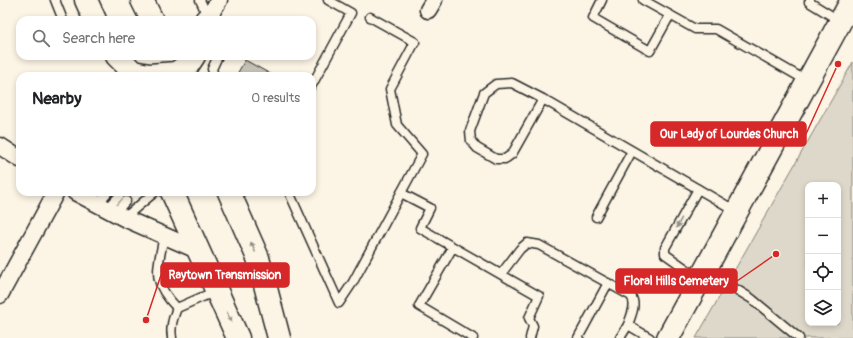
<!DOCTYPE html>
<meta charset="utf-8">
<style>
:root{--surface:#fff;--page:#f6f6f6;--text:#202124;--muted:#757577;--line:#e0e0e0}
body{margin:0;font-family:Pangolin,sans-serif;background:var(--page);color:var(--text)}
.controls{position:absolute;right:12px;bottom:12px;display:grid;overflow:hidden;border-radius:8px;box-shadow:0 2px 6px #0003}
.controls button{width:36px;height:36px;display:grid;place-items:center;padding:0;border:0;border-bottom:1px solid var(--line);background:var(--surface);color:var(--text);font:20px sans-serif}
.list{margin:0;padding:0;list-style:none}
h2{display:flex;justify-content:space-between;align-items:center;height:52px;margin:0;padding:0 16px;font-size:17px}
h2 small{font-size:13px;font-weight:400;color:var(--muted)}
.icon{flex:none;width:22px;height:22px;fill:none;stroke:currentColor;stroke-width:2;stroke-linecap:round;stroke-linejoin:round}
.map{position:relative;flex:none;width:853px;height:338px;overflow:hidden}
.search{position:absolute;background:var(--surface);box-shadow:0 2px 6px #0003;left:16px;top:16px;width:300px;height:44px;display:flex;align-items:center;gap:10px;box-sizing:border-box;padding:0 14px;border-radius:12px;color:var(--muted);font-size:15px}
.panel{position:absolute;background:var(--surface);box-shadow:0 2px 6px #0003;left:16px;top:72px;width:300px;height:124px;border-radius:12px}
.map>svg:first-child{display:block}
.green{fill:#ded8ca;stroke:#84827a;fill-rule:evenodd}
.building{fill:#c8c3b7;stroke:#2b2b2b}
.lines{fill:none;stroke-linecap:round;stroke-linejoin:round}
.lane-casing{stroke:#2b2b2b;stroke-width:11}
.street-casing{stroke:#2b2b2b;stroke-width:19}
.secondary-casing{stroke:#2b2b2b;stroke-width:25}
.highway-casing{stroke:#2b2b2b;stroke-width:25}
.lane{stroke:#fcf5e5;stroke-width:8}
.street{stroke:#fcf5e5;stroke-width:16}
.secondary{stroke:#fcf5e5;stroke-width:22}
.highway{stroke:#fcf5e5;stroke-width:22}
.oneway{fill:#949088}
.leader{fill:none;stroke:#d62828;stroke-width:1.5}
.callout-dot{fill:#d62828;stroke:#fcf5e5;stroke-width:1.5}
.callout{fill:#d62828;stroke:#d62828;stroke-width:1.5}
.callout-label{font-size:12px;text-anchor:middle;font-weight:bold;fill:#fff}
</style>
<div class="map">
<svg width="853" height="338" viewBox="0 0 853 338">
<rect width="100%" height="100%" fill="#fcf5e5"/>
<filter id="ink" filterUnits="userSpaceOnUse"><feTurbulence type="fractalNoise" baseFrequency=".025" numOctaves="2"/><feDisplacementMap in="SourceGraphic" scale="8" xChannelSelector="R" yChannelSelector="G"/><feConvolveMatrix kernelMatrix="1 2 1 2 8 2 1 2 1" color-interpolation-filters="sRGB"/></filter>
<g filter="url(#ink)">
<path class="green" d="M853 62V338H696ZM808 185H838V323H808Z"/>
<polygon class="building" points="245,60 274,76 236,76"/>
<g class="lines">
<g class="lane-casing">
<g id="lane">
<polyline points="55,0 63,20"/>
<polyline points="200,0 208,17"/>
<polyline points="602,0 593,18 650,51 670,15"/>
<polyline points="643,0 695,29 716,29 807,81"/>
<polyline points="810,0 809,2 840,21"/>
<polyline points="214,76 212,69 218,56"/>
<polyline points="312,85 351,13 328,0"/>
<polyline points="543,99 512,154 505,159 496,159 477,148 471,141 470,131 484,93 496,84 512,83 543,99 736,211"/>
<polyline points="698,189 665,248 665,254 699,278"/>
<polyline points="289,192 339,303 353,282 422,154 397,125 390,89 415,42 370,17"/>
<polyline points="401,193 430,208 420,228 453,247"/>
<polyline points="98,204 108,192"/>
<polyline points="107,209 120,195"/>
<polyline points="115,213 126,201"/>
<polyline points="596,217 632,151"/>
<polyline points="124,218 155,192"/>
<path d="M164 235C158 270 150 280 177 308L216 291"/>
<polyline points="706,271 752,299 799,338"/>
<path d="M501 274 520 249 527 243 539 245 631 296C637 305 631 315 628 325"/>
<path d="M172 338C170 327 173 318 177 308"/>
<polyline points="473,338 419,306 453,247 539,296 529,318 533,326 530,338"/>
<polyline points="578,338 608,283"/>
<polyline points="620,338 628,325 650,338"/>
</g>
</g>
<g class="street-casing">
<g id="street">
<polyline points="428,10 434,0"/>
<polyline points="208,18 219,0"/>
<polyline points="0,146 20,159"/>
<polyline points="75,192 124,218 199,251"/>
<polyline points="0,295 56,192"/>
</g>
</g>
<g class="secondary-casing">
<polyline id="secondary" points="668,338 852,0"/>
</g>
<g class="highway-casing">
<g id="highway">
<polyline points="86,0 95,20"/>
<polyline points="142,0 152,20"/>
<polyline points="206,20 208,18"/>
<polyline points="117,56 133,72 149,75 176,73 188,65 194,56"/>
<polyline points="172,192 238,338"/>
<polyline points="229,192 258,258 279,338"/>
</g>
</g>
<use href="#lane" class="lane"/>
<use href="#street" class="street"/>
<use href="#secondary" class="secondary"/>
<use href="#highway" class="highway"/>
</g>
<defs><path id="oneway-solid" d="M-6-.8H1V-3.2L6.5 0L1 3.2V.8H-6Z"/></defs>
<g class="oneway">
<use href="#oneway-solid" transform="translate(679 223) rotate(118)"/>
<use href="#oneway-solid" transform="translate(253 247) rotate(-114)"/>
<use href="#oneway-solid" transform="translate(229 317) rotate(66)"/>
</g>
</g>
<path class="leader" d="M838 64L806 134M146 320L161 275M776 254L737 281"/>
<g class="callout-dot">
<circle cx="838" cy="64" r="4"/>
<circle cx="146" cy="320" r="4"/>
<circle cx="776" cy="254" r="4"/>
</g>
<g class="callout">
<rect x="651" y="122" width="155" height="24" rx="4"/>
<rect x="161" y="263" width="128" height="24" rx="4"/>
<rect x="616" y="269" width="121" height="24" rx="4"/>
</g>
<g class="callout-label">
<text x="729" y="138">Our Lady of Lourdes Church</text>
<text x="225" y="279">Raytown Transmission</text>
<text x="676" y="285">Floral Hills Cemetery</text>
</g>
</svg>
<div class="controls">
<button>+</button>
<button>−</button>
<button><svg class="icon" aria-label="locate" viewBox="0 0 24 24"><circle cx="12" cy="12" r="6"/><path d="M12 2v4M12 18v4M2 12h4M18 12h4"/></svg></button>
<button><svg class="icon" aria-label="layers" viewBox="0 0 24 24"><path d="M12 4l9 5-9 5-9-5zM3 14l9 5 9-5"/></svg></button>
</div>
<div class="search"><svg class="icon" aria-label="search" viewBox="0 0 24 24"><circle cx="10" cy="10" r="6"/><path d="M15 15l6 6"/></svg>Search here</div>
<section class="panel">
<h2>Nearby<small>0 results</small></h2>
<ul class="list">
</ul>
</section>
</div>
